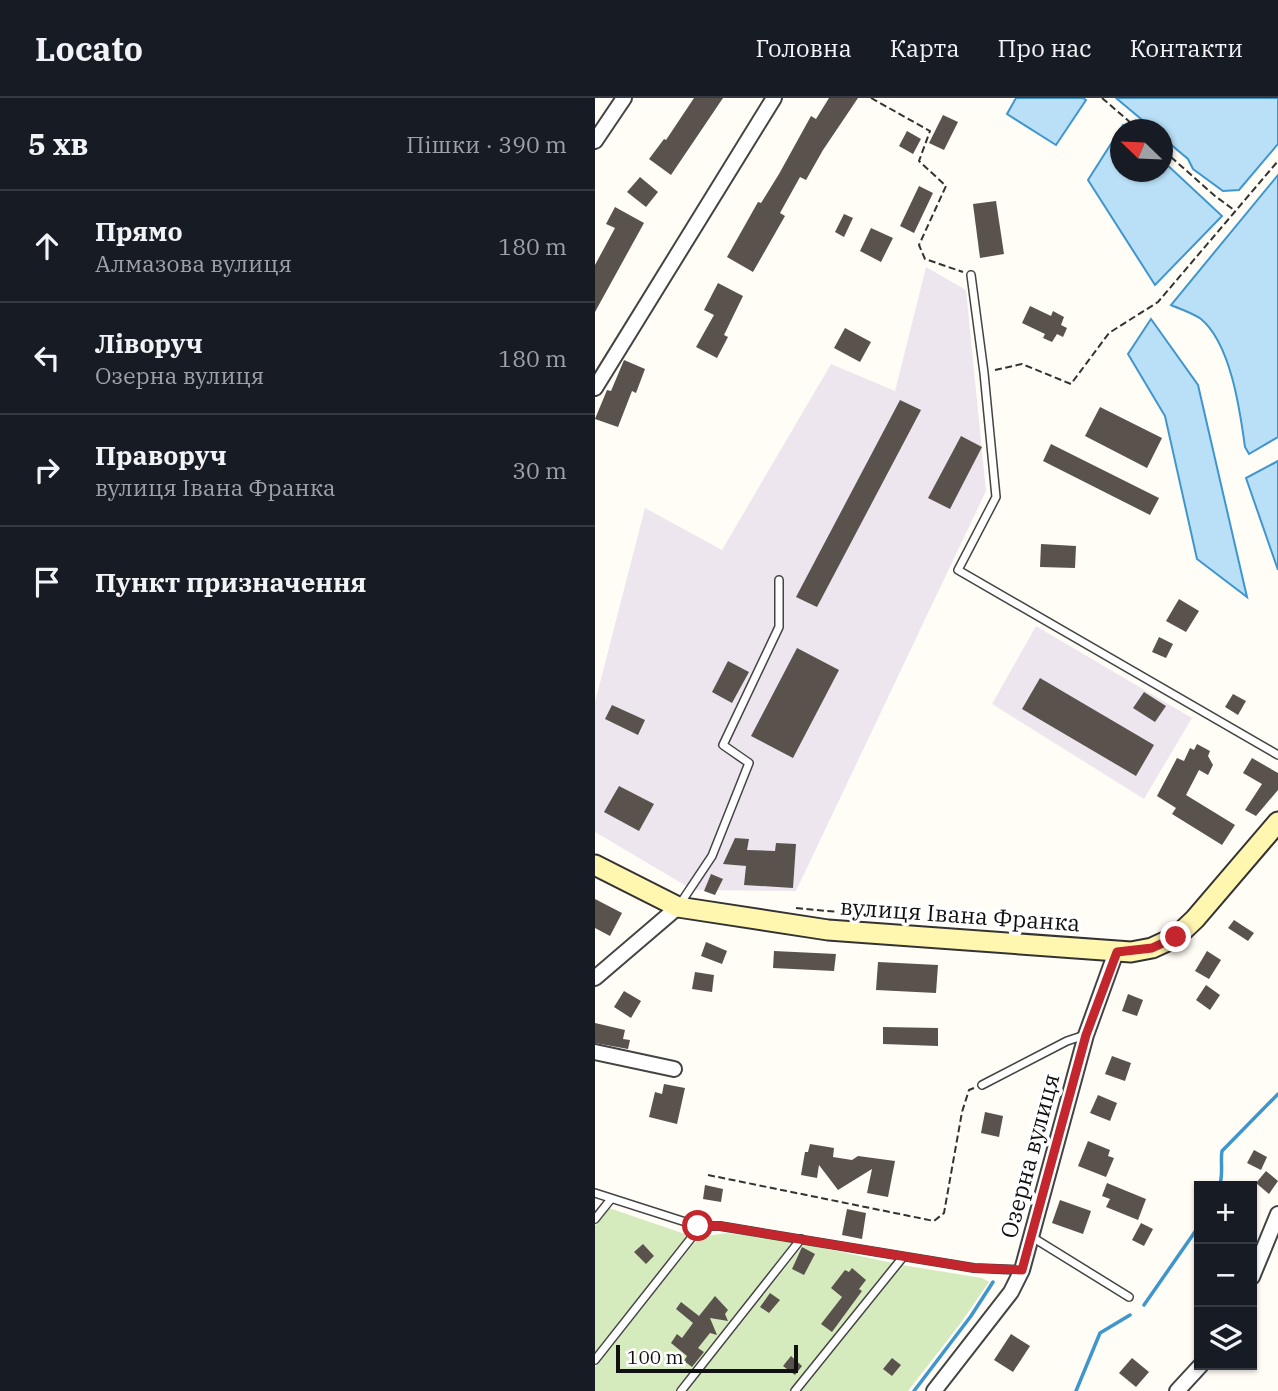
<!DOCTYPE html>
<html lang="uk">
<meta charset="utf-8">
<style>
:root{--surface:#171b24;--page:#20242c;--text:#f1f3f6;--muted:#9ea1a6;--line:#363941}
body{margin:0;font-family:"IBM Plex Serif",serif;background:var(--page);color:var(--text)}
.controls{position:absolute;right:21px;bottom:21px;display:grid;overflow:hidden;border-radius:0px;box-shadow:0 2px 5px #0004}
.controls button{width:63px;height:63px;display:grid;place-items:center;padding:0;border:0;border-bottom:2px solid var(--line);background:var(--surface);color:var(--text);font:35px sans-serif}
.compass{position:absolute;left:515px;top:21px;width:63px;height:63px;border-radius:50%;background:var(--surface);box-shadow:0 2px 5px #0004;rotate:293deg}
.scale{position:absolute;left:21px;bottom:18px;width:182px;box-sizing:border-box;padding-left:7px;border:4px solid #111;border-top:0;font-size:19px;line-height:24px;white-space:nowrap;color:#111;-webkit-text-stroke:5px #fff;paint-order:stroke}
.stop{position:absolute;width:21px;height:21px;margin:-16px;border:5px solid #c4262e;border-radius:50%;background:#fff}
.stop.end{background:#c4262e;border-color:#fff;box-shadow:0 2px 7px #0008}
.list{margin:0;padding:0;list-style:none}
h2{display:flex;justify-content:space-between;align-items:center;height:91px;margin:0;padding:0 28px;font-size:30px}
h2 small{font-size:23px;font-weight:400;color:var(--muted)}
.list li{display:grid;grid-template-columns:46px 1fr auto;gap:21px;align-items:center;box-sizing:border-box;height:112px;padding:0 28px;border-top:2px solid var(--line)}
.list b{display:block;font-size:26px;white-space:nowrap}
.list p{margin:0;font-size:23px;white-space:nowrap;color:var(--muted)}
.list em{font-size:23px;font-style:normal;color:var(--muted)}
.icon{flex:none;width:38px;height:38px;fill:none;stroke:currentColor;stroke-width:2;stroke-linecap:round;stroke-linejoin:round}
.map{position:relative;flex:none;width:683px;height:1293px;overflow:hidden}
header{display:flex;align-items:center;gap:42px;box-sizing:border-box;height:98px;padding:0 35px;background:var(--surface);border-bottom:2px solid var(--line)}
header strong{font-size:33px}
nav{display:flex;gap:38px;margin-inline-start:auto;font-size:24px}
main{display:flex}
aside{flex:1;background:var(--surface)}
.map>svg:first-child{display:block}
.industrial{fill:#eee6ef}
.green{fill:#d5ebbd}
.water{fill:#b9e0f7;stroke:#3f96cf;stroke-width:2}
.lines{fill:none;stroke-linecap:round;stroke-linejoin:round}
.stream{stroke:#3f96cf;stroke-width:3.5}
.building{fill:#5a524d}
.lane-casing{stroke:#444;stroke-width:10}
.street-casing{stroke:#444;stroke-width:18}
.secondary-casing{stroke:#333;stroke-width:23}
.path{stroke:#333;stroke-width:2;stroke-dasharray:7 3.5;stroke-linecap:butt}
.lane{stroke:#fff;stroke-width:7}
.street{stroke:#fff;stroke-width:14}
.secondary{stroke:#fff6b0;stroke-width:19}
.route{stroke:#c4262e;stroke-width:9}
.labels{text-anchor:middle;stroke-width:7;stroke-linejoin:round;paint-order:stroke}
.street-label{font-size:23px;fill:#111;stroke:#fff}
</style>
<header>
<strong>Locato</strong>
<nav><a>Головна</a><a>Карта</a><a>Про нас</a><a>Контакти</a></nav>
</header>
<main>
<aside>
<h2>5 хв<small>Пішки · 390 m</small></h2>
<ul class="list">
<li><svg class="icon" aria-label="ahead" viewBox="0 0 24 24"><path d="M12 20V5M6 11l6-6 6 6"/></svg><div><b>Прямо</b><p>Алмазова вулиця</p></div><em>180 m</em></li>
<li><svg class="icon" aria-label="left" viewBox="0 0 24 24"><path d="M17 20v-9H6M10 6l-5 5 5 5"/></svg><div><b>Ліворуч</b><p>Озерна вулиця</p></div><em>180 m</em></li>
<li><svg class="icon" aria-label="right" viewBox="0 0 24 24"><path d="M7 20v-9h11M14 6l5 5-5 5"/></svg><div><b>Праворуч</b><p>вулиця Івана Франка</p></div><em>30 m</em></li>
<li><svg class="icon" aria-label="arrive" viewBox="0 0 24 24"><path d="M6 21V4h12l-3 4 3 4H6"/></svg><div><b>Пункт призначення</b></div></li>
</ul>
</aside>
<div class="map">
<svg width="683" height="1293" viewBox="0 0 683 1293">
<rect width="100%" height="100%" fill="#fffdf5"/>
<g class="industrial">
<polygon points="331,169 371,192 391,393 201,793 98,792 0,734 0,604 50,410 127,452 236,266 300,293"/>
<polygon points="441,528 597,620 549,701 397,606"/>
</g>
<g class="green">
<polygon points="14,1110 93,1137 0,1255 0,1128"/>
<polygon points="131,1135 198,1143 82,1293 0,1293 0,1269 99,1145 112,1138"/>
<polygon points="209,1146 298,1165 195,1293 92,1293"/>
<polygon points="307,1167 387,1180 394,1184 365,1226 313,1293 206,1293"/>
</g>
<g class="water">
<polygon points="421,0 488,0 491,2 461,47 412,16"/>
<polygon points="521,0 683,0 683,46 644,92 628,93 598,71 593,61 568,40 568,32 558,31"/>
<polygon points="528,27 533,31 526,32 526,74 568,74 568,63 627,118 560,187 493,82"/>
<path d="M683 77V339L654 356 650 349C645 313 636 246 606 221 598 215 585 211 576 207Z"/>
<polygon points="556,221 603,287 652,499 602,461 570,318 533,256"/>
<polygon points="683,363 683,472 651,380"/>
</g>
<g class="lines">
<g class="stream">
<path d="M624 1088C629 1078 625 1064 627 1053L683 996"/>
<polyline points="549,1207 604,1128"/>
<polyline points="319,1293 376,1218 398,1184"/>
<polyline points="481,1293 505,1235 535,1217"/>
</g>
</g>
<g class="building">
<polygon points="99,0 128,0 76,77 54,61 69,41 71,42"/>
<polygon points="234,0 263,0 228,52 211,82 205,79 185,115 190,118 158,174 132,159 163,104 166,105 184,76 216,18 221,21"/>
<polygon points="348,17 363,24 349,52 334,45"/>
<polygon points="312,33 326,41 318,56 304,48"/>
<polygon points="45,79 63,94 51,109 32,94"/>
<polygon points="324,88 338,95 319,135 305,128"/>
<polygon points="401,103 409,156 385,160 378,106"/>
<polygon points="20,109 49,125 0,214 0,167 20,130 11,126"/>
<polygon points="249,116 258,120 249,139 240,134"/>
<polygon points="276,130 298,140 286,164 265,153"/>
<polygon points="123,185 148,198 129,237 133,239 122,260 101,249 119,217 109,212"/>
<polygon points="435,208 456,218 458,213 469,219 466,227 472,230 468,239 462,236 457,244 448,240 450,236 427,225"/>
<polygon points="250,230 276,244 265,264 239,250"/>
<polygon points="29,262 50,271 41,295 37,293 23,329 0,321 12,292 16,293"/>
<polygon points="305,302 326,312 222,509 201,499"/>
<polygon points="505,309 567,340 552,370 490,338"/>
<polygon points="366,338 387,349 355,411 333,400"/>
<polygon points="456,346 564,400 555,417 448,363"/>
<polygon points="446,446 481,448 480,470 445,469"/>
<polygon points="584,501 604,513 591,534 571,523"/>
<polygon points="564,539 578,546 571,560 557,554"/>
<polygon points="202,550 244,572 198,660 156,638"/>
<polygon points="133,563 154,574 137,605 117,594"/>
<polygon points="445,580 559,647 541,678 427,611"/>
<polygon points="549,594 571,608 560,624 538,610"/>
<polygon points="638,596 651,603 643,617 630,609"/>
<polygon points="17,607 50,622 43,637 10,621"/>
<polygon points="602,646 615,653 613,658 618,667 613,677 604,672 591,697 640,727 627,747 577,716 581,710 562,698 582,660 589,663 595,650 599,652"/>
<polygon points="657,660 683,675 683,692 661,718 650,712 667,686 648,675"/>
<polygon points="24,688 59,706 44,733 9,714"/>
<polygon points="140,740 154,741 152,752 180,753 181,745 201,746 198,790 149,787 151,768 128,766"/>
<polygon points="116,776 128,781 120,797 109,793"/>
<polygon points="0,801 27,815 15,838 0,830"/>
<polygon points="639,822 659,835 653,843 633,830"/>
<polygon points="111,844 132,853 127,866 106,858"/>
<polygon points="179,853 241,856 239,873 178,870"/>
<polygon points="612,853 626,862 614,881 600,873"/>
<polygon points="283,864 343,867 341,895 281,892"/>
<polygon points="100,874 119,877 117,894 97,891"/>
<polygon points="611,887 625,897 615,912 601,902"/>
<polygon points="29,893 46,903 36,920 19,909"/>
<polygon points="533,896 548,902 542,918 527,913"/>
<polygon points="0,925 30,932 28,941 35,942 33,951 0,945"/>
<polygon points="288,929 343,930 343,948 288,946"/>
<polygon points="517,958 536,965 530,983 510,976"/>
<polygon points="69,986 90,990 82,1026 54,1019 60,994 67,996"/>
<polygon points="503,997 522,1005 515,1023 495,1015"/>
<polygon points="390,1014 408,1018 404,1039 386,1035"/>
<polygon points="493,1043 515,1052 513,1058 519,1060 511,1079 483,1068"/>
<polygon points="215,1046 239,1050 238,1059 257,1062 263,1058 300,1063 293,1099 272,1095 277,1071 243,1092 224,1067 222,1080 206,1077 210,1054 213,1054"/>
<polygon points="659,1052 672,1059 666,1072 652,1065"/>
<polygon points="671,1073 683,1083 674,1096 661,1085"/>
<polygon points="512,1085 551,1101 543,1122 511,1109 515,1101 507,1098"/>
<polygon points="110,1087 128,1091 126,1104 108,1101"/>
<polygon points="465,1102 496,1113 488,1136 457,1125"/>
<polygon points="252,1111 271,1115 267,1141 247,1137"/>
<polygon points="546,1125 558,1131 549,1148 537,1142"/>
<polygon points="48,1146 59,1158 51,1166 39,1154"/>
<polygon points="207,1149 220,1156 209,1177 197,1171"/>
<polygon points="257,1170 271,1182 264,1191 267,1193 237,1234 226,1226 247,1199 236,1190 250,1172 254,1174"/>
<polygon points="175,1195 185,1202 174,1215 165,1209"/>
<polygon points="120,1198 133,1212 130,1216 133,1223 115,1220 122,1237 115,1235 103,1250 109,1254 97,1269 89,1263 92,1258 76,1245 82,1236 87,1240 98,1225 81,1211 86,1204 104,1218"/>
<polygon points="416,1236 435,1248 418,1274 399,1262"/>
<polygon points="196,1258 207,1268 200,1277 188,1268"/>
<polygon points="297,1260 306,1267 297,1278 288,1271"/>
<polygon points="537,1260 554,1274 541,1289 524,1275"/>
</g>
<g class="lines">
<g class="lane-casing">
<g id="lane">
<polyline points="376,177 389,275 401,399 363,472 683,657"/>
<polyline points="85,806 117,758 154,665 128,647 184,529 184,482"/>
<polyline points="387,987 472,943 490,937"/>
<polyline points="0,1095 103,1128 125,1128 379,1170 426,1172"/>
<polyline points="0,1121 16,1101"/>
<polyline points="437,1139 534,1199"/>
<polyline points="0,1262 97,1139 103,1128"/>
<polyline points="86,1293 206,1141"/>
<polyline points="200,1293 308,1159"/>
</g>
</g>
<g class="street-casing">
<g id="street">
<polyline points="0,43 29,0"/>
<polyline points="0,290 179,0"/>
<polyline points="0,880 83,809"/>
<polyline points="0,954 79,971"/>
<polyline points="657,1179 683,1116"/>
<polyline points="339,1293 416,1194 427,1172 491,937 521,854"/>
<polyline points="582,1293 606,1267"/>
</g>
</g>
<g class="secondary-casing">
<polyline id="secondary" points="0,767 83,809 233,832 536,854 557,850 581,839 600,821 683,724"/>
</g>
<g class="path">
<polyline points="276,0 335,33 324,63 351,88 324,147 330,161 368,174"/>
<polyline points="507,0 544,32"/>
<polyline points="568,52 620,98 639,112"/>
<polyline points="400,272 427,266 476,286 514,235 563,204 683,63"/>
<polyline points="201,810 307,820"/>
<polyline points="113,1077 339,1123 349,1115 367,1014 374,992 379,990"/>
</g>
<use href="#lane" class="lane"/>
<use href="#street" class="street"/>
<use href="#secondary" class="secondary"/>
</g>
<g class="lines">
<polyline class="route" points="103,1128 125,1128 379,1170 427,1172 491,937 522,854 557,850 581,839"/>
</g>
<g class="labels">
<g class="street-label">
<text transform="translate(365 817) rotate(4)" y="8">вулиця Івана Франка</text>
<text transform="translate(435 1058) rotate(-75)" y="8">Озерна вулиця</text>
</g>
</g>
</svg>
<div class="controls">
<button>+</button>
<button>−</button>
<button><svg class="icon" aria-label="layers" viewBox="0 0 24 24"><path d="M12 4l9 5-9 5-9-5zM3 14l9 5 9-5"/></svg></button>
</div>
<svg class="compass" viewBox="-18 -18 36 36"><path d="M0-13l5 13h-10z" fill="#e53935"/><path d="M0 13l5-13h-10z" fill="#9ea1a6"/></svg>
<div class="scale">100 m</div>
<div class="stop" style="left:103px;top:1128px"></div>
<div class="stop end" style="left:581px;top:839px"></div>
</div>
</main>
